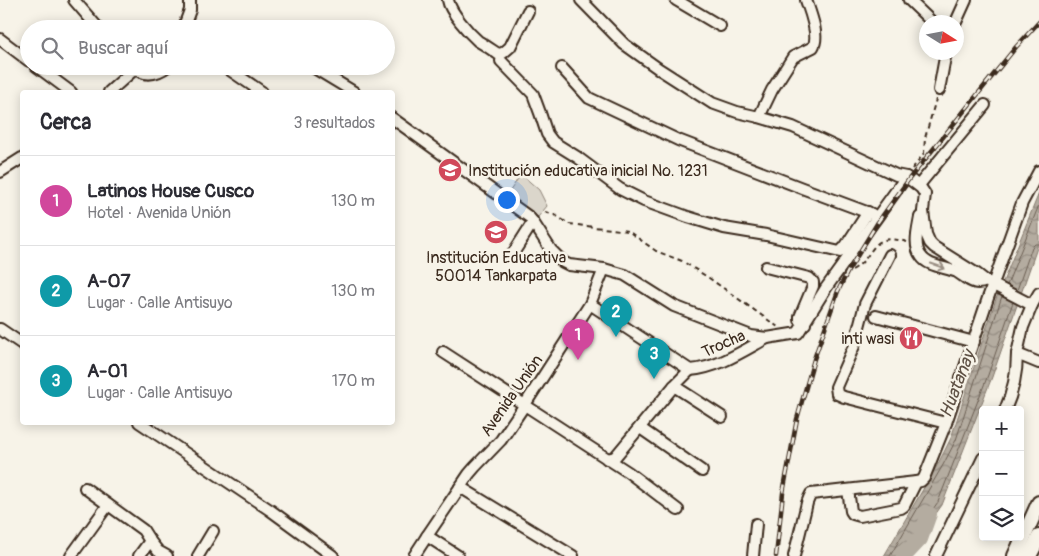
<!DOCTYPE html>
<html lang="es">
<meta charset="utf-8">
<style>
:root{--surface:#fff;--page:#f7f7f7;--text:#2b2b33;--muted:#7c7c81;--line:#e1e1e2;--accent:#d1495b}
body{margin:0;font-family:Pangolin,sans-serif;background:var(--page);color:var(--text)}
.controls{position:absolute;right:15px;bottom:15px;display:grid;overflow:hidden;border-radius:5px;box-shadow:0 2px 12px #0003}
.controls button{width:45px;height:45px;display:grid;place-items:center;padding:0;border:0;border-bottom:1px solid var(--line);background:var(--surface);color:var(--text);font:25px sans-serif}
.compass{position:absolute;left:919px;top:15px;width:45px;height:45px;border-radius:50%;background:var(--surface);box-shadow:0 2px 12px #0003;rotate:101deg}
.you{position:absolute;left:506px;top:199px;width:18px;height:18px;margin:-12px;border:4px solid #fff;border-radius:50%;background:#1a73e8;box-shadow:0 0 0 8px #1a73e833}
.badge{display:grid;place-items:center;width:32px;height:32px;border-radius:50%;background:var(--accent);color:#fff;font-size:16px;font-weight:700}
.pin{position:absolute;translate:-50% -41px;filter:drop-shadow(0 1px 2px #0008)}
.pin::after{content:'';position:absolute;top:26px;width:18px;height:15px;background:inherit;clip-path:polygon(0 0,100% 0,50% 100%)}
.list{margin:0;padding:0;list-style:none}
h2{display:flex;justify-content:space-between;align-items:center;height:65px;margin:0;padding:0 20px;font-size:21px}
h2 small{font-size:16px;font-weight:400;color:var(--muted)}
.list li{display:grid;grid-template-columns:32px 1fr auto;gap:15px;align-items:center;box-sizing:border-box;height:90px;padding:0 20px;border-top:1px solid var(--line)}
.list b{display:block;font-size:19px;white-space:nowrap}
.list p{margin:0;font-size:16px;white-space:nowrap;color:var(--muted)}
.list em{font-size:16px;font-style:normal;color:var(--muted)}
.icon{flex:none;width:28px;height:28px;fill:none;stroke:currentColor;stroke-width:2;stroke-linecap:round;stroke-linejoin:round}
.map{position:relative;flex:none;width:1039px;height:556px;overflow:hidden}
.search{position:absolute;background:var(--surface);box-shadow:0 2px 12px #0003;left:20px;top:20px;width:375px;height:55px;display:flex;align-items:center;gap:12px;box-sizing:border-box;padding:0 18px;border-radius:28px;color:var(--muted);font-size:19px}
.panel{position:absolute;background:var(--surface);box-shadow:0 2px 12px #0003;left:20px;top:90px;width:375px;height:335px;border-radius:5px}
.map>svg:first-child{display:block}
.green{fill:#dbd6cb;stroke:#8b8074}
.water{fill:url(#water-waves);stroke:#84786c}
.lines{fill:none;stroke-linecap:round;stroke-linejoin:round}
.shore{stroke:#6b5e52;stroke-width:1}
.river{stroke:#b4aca0;stroke-width:16}
.minor-casing{stroke:#3b2a1e;stroke-width:14}
.highway-casing{stroke:#3b2a1e;stroke-width:18}
.path{stroke:#3b2a1e;stroke-width:2;stroke-dasharray:5 4;stroke-linecap:butt}
.minor{stroke:#f7f3e8;stroke-width:10}
.highway{stroke:#f7f3e8;stroke-width:14}
.rail-casing{stroke:#3b2a1e;stroke-width:4.5}
.rail{stroke:#f7f3e8;stroke-width:2.5;stroke-dasharray:8;stroke-linecap:butt}
.oneway{stroke:#998e83}
.labels{text-anchor:middle;stroke-width:5;stroke-linejoin:round;paint-order:stroke}
.poi-label{font-size:16px;fill:#3b2a1e;stroke:#f7f3e8;text-anchor:start}
.street-label{font-size:16px;fill:#3b2a1e;stroke:#f7f3e8}
.water-label{font-size:18px;font-style:italic;fill:#5f5145;stroke:#f7f3e8}
</style>
<div class="map">
<svg width="1039" height="556" viewBox="0 0 1039 556">
<defs>
<pattern id="water-waves" width="16" height="10" patternUnits="userSpaceOnUse" patternTransform="scale(1.25)"><rect width="16" height="10" fill="#b4aca0"/><path d="M0 5q4-4 8 0t8 0" fill="none" stroke="#948c82"/></pattern>
</defs>
<rect width="100%" height="100%" fill="#f7f3e8"/>
<filter id="ink" filterUnits="userSpaceOnUse"><feTurbulence type="fractalNoise" baseFrequency=".02" numOctaves="2"/><feDisplacementMap in="SourceGraphic" scale="10" xChannelSelector="R" yChannelSelector="G"/><feConvolveMatrix kernelMatrix="1 2 1 2 8 2 1 2 1" color-interpolation-filters="sRGB"/></filter>
<g filter="url(#ink)">
<polygon class="green" points="521,174 539,190 547,206 538,217 508,194"/>
<polygon class="water" points="1039,193 1039,242 992,377 942,505 906,556 884,556 939,462 951,438 996,299"/>
<g class="lines">
<g class="shore">
<polyline points="1007,285 1039,205"/>
<polyline points="1017,290 1032,247 1035,244 1039,244"/>
<polyline points="890,556 943,465 956,440 1002,296"/>
<polyline points="903,556 903,551 938,502 988,375 1013,302"/>
</g>
<polyline class="river" points="904,556 920,539 929,514"/>
<g class="minor-casing">
<g id="minor">
<polyline points="74,0 99,29"/>
<path d="M448 0C450 12 469 33 478 41 485 45 492 50 498 54L503 53 510 47 528 11"/>
<polyline points="581,0 624,44 659,69 712,103 737,112 759,117 793,127 896,175 906,177 912,181 921,188 925,194 923,211 926,234 930,243 934,247 977,274 986,281 1032,305 1023,327 1017,354 1039,363"/>
<polyline points="676,0 720,26"/>
<polyline points="909,0 932,22"/>
<polyline points="956,22 966,0"/>
<polyline points="183,29 190,10 190,0"/>
<polyline points="0,39 29,61"/>
<polyline points="501,61 533,94 540,113 547,134 553,142 577,157 620,189 644,201 688,217 724,228 766,235 840,252 845,247 868,212"/>
<polyline points="36,66 71,92"/>
<path d="M132 66C144 77 156 75 168 66"/>
<polyline points="224,66 262,92"/>
<polyline points="311,66 354,92"/>
<polyline points="562,68 589,98 678,140 802,188 872,214"/>
<polyline points="939,90 946,52"/>
<polyline points="109,92 138,66"/>
<path d="M759 117 772 90 793 57 813 47C820 36 810 12 806 0"/>
<polyline points="392,118 529,217 533,222 551,250 563,262 569,265 604,269 625,275 674,306 751,336 767,338 798,333 826,288 906,177"/>
<polyline points="0,172 22,158"/>
<polyline points="919,185 985,105"/>
<path d="M920 217C918 229 913 246 921 256 928 267 946 267 957 272 963 276 971 283 978 283 981 283 982 283 986 281"/>
<polyline points="512,255 533,222"/>
<polyline points="890,255 865,304 854,346 836,387 837,394 844,397 946,423"/>
<polyline points="766,267 809,278 813,282 813,286 800,317 800,320 805,324"/>
<polyline points="590,304 690,370"/>
<polyline points="1032,305 1039,293"/>
<polyline points="876,316 974,342"/>
<polyline points="0,329 22,344"/>
<polyline points="443,352 628,472 678,510"/>
<path d="M690 370C718 368 743 351 767 338"/>
<polyline points="674,386 722,417"/>
<path d="M1005 410C1013 392 1017 373 1017 354"/>
<polyline points="139,422 270,510 333,556"/>
<polyline points="640,428 702,471"/>
<polyline points="607,459 615,457 674,386 690,370"/>
<polyline points="460,487 573,556"/>
<polyline points="85,488 143,530 150,541 158,551 167,556"/>
<polyline points="848,490 851,511 853,514 860,516 901,508 904,506 916,482"/>
<polyline points="427,536 458,556"/>
<polyline points="71,556 108,505"/>
<polyline points="139,556 150,541"/>
<polyline points="198,556 213,531"/>
<polyline points="414,556 427,536 469,474 475,467 501,440 524,406 590,304 604,269"/>
<polyline points="753,556 756,524"/>
<polyline points="794,556 807,503 809,498 811,494 916,482 921,481 924,478 946,423 988,298 1022,203 1039,171"/>
<polyline points="936,556 983,458"/>
</g>
</g>
<g class="highway-casing">
<g id="highway">
<polyline points="1015,556 1039,503"/>
<polyline points="1029,556 1039,537"/>
</g>
</g>
<g class="path">
<polyline points="912,169 924,153 925,138 936,99"/>
<polyline points="545,212 555,215 569,224 628,231 656,251 682,261 709,278 778,327"/>
<path d="M852 270C877 256 868 231 907 242"/>
</g>
<use href="#minor" class="minor"/>
<use href="#highway" class="highway"/>
<g class="rail-casing">
<polyline id="rail" points="776,556 783,493 797,419 814,359 838,291 848,271 878,222 909,179 1016,47 1039,22"/>
</g>
<use href="#rail" class="rail"/>
</g>
<defs><path id="oneway-shaft" d="M-6 0H5M1.5-3L5.5 0L1.5 3" fill="none" stroke-width="1.6" stroke-linecap="round" stroke-linejoin="round" transform="scale(1.25)"/></defs>
<use class="oneway" href="#oneway-shaft" transform="translate(938 266) rotate(19)"/>
</g>
<defs>
<g id="school-disc" transform="scale(1.25)"><circle r="9.5" fill="#d1495b" stroke="#f7f3e8"/><path d="M0-5L7-2L0 1L-7-2ZM-4 1L0 2.5L4 1V4Q0 6-4 4Z" fill="#fff"/></g>
<g id="restaurant-disc" transform="scale(1.25)"><circle r="9.5" fill="#d1495b" stroke="#f7f3e8"/><path d="M-5-6h1v4h1v-4h1v4h1v-4h1v5L-1.5 .5V6h-2V.5L-5-1ZM5-6V6H3V1.5H1.5Q1.5-4 5-6Z" fill="#fff"/></g>
</defs>
<g fill-rule="evenodd">
<use href="#school-disc" x="450" y="170"/>
<use href="#school-disc" x="496" y="232"/>
<use href="#restaurant-disc" x="911" y="338"/>
</g>
<g class="labels">
<g class="poi-label">
<text x="468" y="176">Institución educativa inicial No. 1231</text>
<text x="496" y="263" text-anchor="middle">Institución Educativa<tspan x="496" dy="18">50014 Tankarpata</tspan></text>
<text x="894" y="344" text-anchor="end">inti wasi</text>
</g>
<g class="street-label">
<text transform="translate(723 343) rotate(-24)" y="6">Trocha</text>
<text transform="translate(511 395) rotate(-55)" y="6">Avenida Unión</text>
</g>
<g class="water-label">
<text transform="translate(957 384) rotate(-69)" y="6">Huatanay</text>
</g>
</g>
</svg>
<div class="controls">
<button>+</button>
<button>−</button>
<button><svg class="icon" aria-label="layers" viewBox="0 0 24 24"><path d="M12 4l9 5-9 5-9-5zM3 14l9 5 9-5"/></svg></button>
</div>
<svg class="compass" viewBox="-18 -18 36 36"><path d="M0-13l5 13h-10z" fill="#e53935"/><path d="M0 13l5-13h-10z" fill="#7c7c81"/></svg>
<div class="you"></div>
<div class="pin badge" style="left:578px;top:360px;background:#d1479c">1</div>
<div class="pin badge" style="left:616px;top:337px;background:#0f9aa8">2</div>
<div class="pin badge" style="left:654px;top:379px;background:#0f9aa8">3</div>
<div class="search"><svg class="icon" aria-label="search" viewBox="0 0 24 24"><circle cx="10" cy="10" r="6"/><path d="M15 15l6 6"/></svg>Buscar aquí</div>
<section class="panel">
<h2>Cerca<small>3 resultados</small></h2>
<ul class="list">
<li><span class="badge" style="background:#d1479c">1</span><div><b>Latinos House Cusco</b><p>Hotel · Avenida Unión</p></div><em>130 m</em></li>
<li><span class="badge" style="background:#0f9aa8">2</span><div><b>A-07</b><p>Lugar · Calle Antisuyo</p></div><em>130 m</em></li>
<li><span class="badge" style="background:#0f9aa8">3</span><div><b>A-01</b><p>Lugar · Calle Antisuyo</p></div><em>170 m</em></li>
</ul>
</section>
</div>
